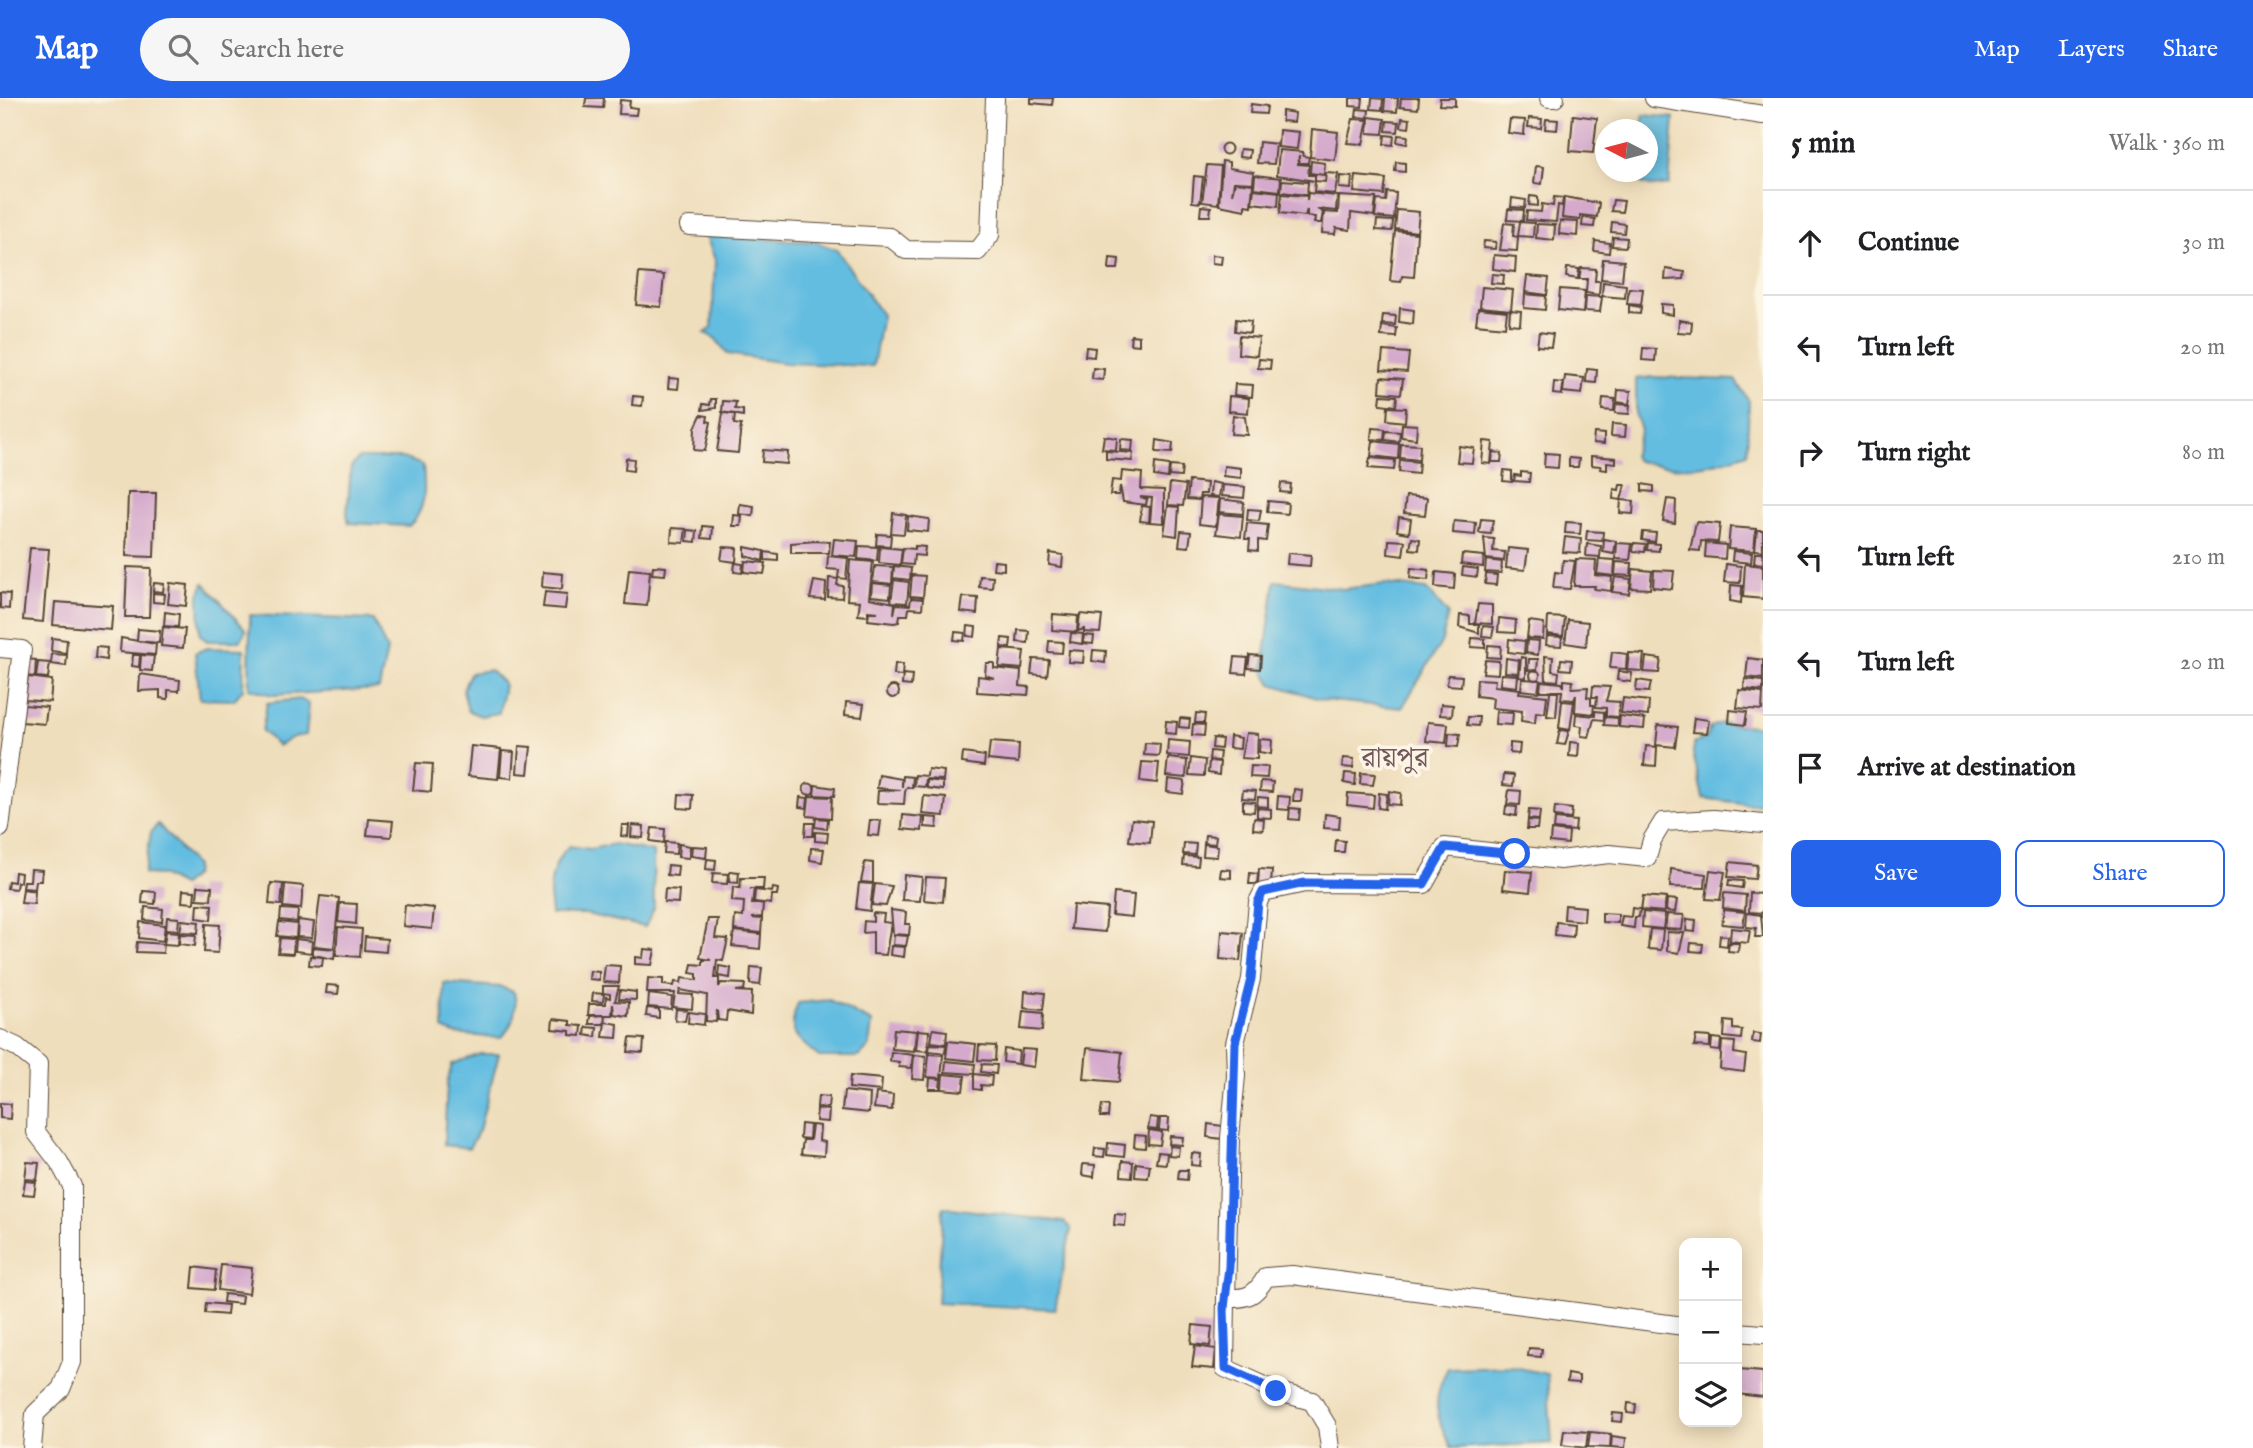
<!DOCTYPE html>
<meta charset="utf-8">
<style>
:root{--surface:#fff;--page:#f6f6f6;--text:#202124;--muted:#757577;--line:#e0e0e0;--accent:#2563eb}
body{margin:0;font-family:"IM FELL English","Noto Serif Bengali",serif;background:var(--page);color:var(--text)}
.controls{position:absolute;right:21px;bottom:21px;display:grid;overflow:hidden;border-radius:14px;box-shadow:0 4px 18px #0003}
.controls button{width:63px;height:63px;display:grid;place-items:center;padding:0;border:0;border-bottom:2px solid var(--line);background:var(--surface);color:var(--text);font:35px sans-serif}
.compass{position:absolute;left:1595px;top:21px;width:63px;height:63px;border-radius:50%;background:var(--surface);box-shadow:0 4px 18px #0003;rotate:276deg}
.stop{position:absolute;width:21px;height:21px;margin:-16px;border:5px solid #2563eb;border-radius:50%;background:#fff}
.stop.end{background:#2563eb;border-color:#fff;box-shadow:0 2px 7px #0008}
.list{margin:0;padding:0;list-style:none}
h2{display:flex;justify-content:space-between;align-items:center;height:91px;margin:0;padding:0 28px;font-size:30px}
h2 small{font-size:23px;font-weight:400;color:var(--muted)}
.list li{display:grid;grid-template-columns:46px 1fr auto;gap:21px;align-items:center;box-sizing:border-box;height:105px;padding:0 28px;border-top:2px solid var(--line)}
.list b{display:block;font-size:26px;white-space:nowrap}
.list em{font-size:23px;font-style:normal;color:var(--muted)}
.actions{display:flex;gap:14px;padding:21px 28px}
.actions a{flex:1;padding:16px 0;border:2px solid var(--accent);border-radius:14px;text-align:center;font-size:24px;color:var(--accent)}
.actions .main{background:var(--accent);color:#fff}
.icon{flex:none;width:38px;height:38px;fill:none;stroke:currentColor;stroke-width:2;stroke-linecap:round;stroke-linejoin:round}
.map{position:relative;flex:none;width:1763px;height:1350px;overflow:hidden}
header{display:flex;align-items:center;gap:42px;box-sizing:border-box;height:98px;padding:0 35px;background:var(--accent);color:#fff}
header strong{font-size:33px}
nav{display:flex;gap:38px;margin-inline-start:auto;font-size:24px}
.search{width:490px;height:63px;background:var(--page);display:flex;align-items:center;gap:18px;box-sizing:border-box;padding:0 24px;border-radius:38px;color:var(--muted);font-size:26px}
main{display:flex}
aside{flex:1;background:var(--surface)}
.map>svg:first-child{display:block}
.water{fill:#64bde1;stroke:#507480;stroke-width:2}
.building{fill:#d4a9cc}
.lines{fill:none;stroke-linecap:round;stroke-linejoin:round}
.street-casing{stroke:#564536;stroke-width:20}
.street{stroke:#fff;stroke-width:18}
.route{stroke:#2563eb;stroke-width:9}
.labels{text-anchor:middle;stroke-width:7;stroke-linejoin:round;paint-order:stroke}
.quarter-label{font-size:28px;fill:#71565b;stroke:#fcf5e5}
</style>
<header>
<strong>Map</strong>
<div class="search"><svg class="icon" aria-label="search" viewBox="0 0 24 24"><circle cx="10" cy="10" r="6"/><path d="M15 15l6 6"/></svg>Search here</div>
<nav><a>Map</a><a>Layers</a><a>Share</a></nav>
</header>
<main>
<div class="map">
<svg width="1763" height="1350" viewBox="0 0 1763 1350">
<rect width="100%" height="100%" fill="#fcf5e5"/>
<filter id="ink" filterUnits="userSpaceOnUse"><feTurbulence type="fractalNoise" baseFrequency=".0143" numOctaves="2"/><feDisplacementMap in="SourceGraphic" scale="14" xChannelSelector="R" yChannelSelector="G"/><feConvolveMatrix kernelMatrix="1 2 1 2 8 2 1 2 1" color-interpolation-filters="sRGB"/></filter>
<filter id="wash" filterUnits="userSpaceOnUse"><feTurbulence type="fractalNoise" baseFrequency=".00686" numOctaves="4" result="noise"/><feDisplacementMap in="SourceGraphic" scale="28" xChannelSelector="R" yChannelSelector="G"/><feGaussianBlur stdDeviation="1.57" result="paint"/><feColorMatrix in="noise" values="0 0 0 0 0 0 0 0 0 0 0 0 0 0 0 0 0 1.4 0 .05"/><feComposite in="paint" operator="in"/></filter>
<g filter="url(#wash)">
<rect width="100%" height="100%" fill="#efdebc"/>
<g class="water">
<polygon points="1644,17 1674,20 1669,87 1653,89 1641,85 1639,74 1647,74 1647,32 1641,31"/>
<polygon points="706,138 816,144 837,152 882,217 873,268 785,265 728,256 715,240 705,235 712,230 715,162"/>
<path d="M1653 279 1735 282 1749 303 1747 355C1706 370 1679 373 1637 363L1633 358 1641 332 1636 318V281Z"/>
<path d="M359 360H402L423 367C425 391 427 411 409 428L349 425 347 416 351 369Z"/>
<polygon points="1275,483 1343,491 1385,486 1426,491 1448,516 1442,543 1402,610 1323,602 1272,586 1263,571"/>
<polygon points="204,485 246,532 240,543 207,543 200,537 199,497"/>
<polygon points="250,517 373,522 387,552 379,591 272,597 249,590"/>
<polygon points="207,550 244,551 243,591 234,602 200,601 195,555"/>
<polygon points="490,572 504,586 499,615 481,618 468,613 463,592 470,575"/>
<polygon points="300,601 309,606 306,637 293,639 278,648 262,633 267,605"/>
<polygon points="1721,625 1763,629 1763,705 1748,706 1703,700 1693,655 1694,645 1707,640 1710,629"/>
<polygon points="158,726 195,768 194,777 182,788 161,777 144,776 151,734"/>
<path d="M615 746 653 754 654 810 645 829 586 816H551C548 791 551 765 569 748L590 751Z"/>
<path d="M444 885 501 889 514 894C518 911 513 928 501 940L454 936 443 931Z"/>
<path d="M829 902 872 924 869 949 859 959H819C796 939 786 936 798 905Z"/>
<polygon points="480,956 499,956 479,1032 469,1050 444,1047 447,986 452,966"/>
<polygon points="943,1109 1064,1124 1071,1131 1055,1211 937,1205"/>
<path d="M1509 1268 1547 1276 1552 1345 1452 1350C1435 1320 1431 1300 1448 1270Z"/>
</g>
<g id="blocks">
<g class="building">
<polygon points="586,0 604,0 603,10 585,9"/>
<polygon points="1031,0 1053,0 1052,7 1031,5"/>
<polygon points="1350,0 1363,0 1362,9 1350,8"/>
<polygon points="1372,0 1383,1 1382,12 1371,11"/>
<polygon points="1385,0 1398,0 1397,14 1384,13"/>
<polygon points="1401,0 1419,0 1418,11 1400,9"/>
<polygon points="1440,0 1455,0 1455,8 1439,7"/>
<polygon points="620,2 630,3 629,9 637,10 636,17 619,16"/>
<polygon points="1251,6 1267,8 1266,16 1250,15"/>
<polygon points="1357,11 1369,12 1368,20 1356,19"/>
<polygon points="1282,13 1295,15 1294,24 1282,23"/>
<polygon points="1573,17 1597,20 1593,55 1570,53"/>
<polygon points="1369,19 1385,21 1383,36 1368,35"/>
<polygon points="1402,20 1410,21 1409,30 1401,29"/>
<polygon points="1529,20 1542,21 1541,30 1528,29"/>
<polygon points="1353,21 1368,22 1363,46 1347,45"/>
<polygon points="1510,21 1525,22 1524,37 1508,35"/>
<polygon points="1546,21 1558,22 1557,32 1545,31"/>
<polygon points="1387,23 1399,24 1398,34 1386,33"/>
<polygon points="1312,31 1338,34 1335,62 1310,59"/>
<polygon points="1279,32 1299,34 1297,51 1278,49"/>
<polygon points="1385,37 1394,38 1393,47 1384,46"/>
<polygon points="1398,37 1408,38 1407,46 1397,44"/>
<polygon points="1259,44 1276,46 1274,66 1257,65"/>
<circle cx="1226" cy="51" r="5.5"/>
<polygon points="1240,51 1250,52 1249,60 1239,59"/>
<polygon points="1279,52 1303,54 1303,58 1309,59 1308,65 1299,65 1299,57 1298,66 1309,67 1308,77 1315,77 1315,83 1277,77"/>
<polygon points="1222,63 1229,64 1229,70 1254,74 1253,85 1234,84 1232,96 1235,84 1253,86 1251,108 1245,107 1245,112 1219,107"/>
<polygon points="1311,63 1325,65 1324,77 1310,75"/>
<polygon points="1396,64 1405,65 1405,74 1395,73"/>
<polygon points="1207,67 1221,68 1218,106 1202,104"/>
<polygon points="1536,68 1544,69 1542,86 1534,85"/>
<polygon points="1326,75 1338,76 1335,96 1314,94 1315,83 1325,84"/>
<polygon points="1255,77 1281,80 1280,93 1254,90"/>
<polygon points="1194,78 1203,79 1200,105 1192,104"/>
<polygon points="1340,78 1352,79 1351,91 1339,90"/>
<polygon points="1356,78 1386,81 1384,97 1354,94"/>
<polygon points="1282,82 1308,84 1307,97 1281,94"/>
<polygon points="1254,91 1279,94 1278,108 1252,105"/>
<polygon points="1387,94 1396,95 1394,121 1375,119 1377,102 1386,103"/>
<polygon points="1308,95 1337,98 1336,113 1317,111 1323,114 1321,125 1314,125 1315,119 1307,118 1307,111 1305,118 1280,115 1282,96 1307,98 1307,102"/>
<polygon points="1339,98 1376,100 1374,118 1351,115 1350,132 1336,130 1335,136 1322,135 1324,114 1338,115"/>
<polygon points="1530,98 1538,99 1538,108 1529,107"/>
<polygon points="1554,99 1563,100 1562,108 1558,107 1556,124 1526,122 1527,113 1541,114 1542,106 1553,108"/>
<polygon points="1564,99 1599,105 1597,119 1580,117 1580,122 1562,120"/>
<polygon points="1512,100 1526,102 1525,110 1511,109"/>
<polygon points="1613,102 1624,103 1622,114 1611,113"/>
<polygon points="1201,108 1211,109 1210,118 1200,118"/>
<polygon points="1508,111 1524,112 1523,123 1507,122"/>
<polygon points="1397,112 1419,114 1417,134 1395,131"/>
<polygon points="1583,119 1595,121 1594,129 1582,128"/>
<polygon points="1377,122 1393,123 1392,133 1376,132"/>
<polygon points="1560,123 1578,124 1577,138 1559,136"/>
<polygon points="1520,124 1534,125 1533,139 1518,138"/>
<polygon points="1612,124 1625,126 1624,135 1611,134"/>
<polygon points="1504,125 1514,126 1513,138 1518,139 1517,153 1500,152"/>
<polygon points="1537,126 1555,127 1554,142 1536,140"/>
<polygon points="1395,133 1417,135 1414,179 1402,178 1401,184 1390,183"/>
<polygon points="1613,139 1627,140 1626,149 1612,148"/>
<polygon points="1484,143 1496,144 1495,151 1483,150"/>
<polygon points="1595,143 1610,145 1609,155 1594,153"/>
<polygon points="1212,157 1222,158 1221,166 1212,165"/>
<polygon points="1494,157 1516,159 1515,174 1493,171"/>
<polygon points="1110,160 1119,161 1118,171 1109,171"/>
<polygon points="1603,161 1624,163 1622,183 1601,181"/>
<polygon points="1567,170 1579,171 1578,181 1566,179"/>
<polygon points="1581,170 1596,171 1595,183 1600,183 1599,197 1586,195 1587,181 1579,181"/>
<polygon points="1666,171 1685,174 1684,181 1665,182"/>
<polygon points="639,175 664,177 661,209 636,207"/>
<polygon points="1492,176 1504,177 1503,186 1491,185"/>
<polygon points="1527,178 1549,180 1547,197 1525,194"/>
<polygon points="1603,184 1626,187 1625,200 1602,198"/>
<polygon points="1482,189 1513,192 1511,212 1480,209"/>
<polygon points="1629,190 1643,191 1641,207 1627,206"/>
<polygon points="1560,191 1585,193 1583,215 1558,212"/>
<polygon points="1525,196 1546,198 1545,212 1524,210"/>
<polygon points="1586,198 1602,199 1600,214 1585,213"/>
<polygon points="1661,206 1673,207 1673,217 1661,215"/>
<polygon points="1629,207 1641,209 1640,216 1629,215"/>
<polygon points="1400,210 1414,212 1413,226 1399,224"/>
<polygon points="1478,210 1507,213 1505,229 1476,226"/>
<polygon points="1510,212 1521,213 1520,227 1509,226"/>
<polygon points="1383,217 1396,218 1395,227 1382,226"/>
<polygon points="1236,221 1251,223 1250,235 1235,233"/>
<polygon points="1679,222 1692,224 1691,235 1678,234"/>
<polygon points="1382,228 1397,230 1396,239 1381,238"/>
<polygon points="1539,234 1553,236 1551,249 1537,248"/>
<polygon points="1131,237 1139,238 1139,247 1130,246"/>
<polygon points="1239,238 1259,240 1257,258 1238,256"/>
<polygon points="1086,249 1095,250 1094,259 1085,258"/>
<polygon points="1643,250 1656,251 1655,263 1642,262"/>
<polygon points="1383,253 1409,255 1407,274 1381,272"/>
<polygon points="1259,261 1271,262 1270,271 1258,270"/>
<polygon points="1093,270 1104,271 1103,282 1092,281"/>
<polygon points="1587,271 1597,272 1596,285 1586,284"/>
<polygon points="1565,278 1584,280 1582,296 1563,294"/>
<polygon points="1381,279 1403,281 1401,296 1380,294"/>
<polygon points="669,280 679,281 678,291 668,290"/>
<polygon points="1554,284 1563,285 1562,297 1553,296"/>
<polygon points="1235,286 1253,287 1252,299 1234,297"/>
<polygon points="1618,292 1631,293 1629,306 1617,304"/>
<polygon points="1381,297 1397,298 1396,308 1380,306"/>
<polygon points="633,298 643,299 642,308 632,307"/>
<polygon points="1229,298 1249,300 1248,315 1228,313"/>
<polygon points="1603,300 1615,301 1614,313 1602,312"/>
<polygon points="711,301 716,301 716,310 702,312 703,306 710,307"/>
<polygon points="723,303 736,304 735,311 743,312 743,318 722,314"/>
<polygon points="1616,306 1630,307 1629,316 1615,315"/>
<polygon points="1388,309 1406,310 1405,324 1387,322"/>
<polygon points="723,315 735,316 734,326 741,327 738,355 717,353"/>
<polygon points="701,317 708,318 707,323 711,324 705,353 694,352 695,330"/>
<polygon points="1233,317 1245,319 1247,337 1231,336"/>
<polygon points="1402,326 1417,327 1416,341 1401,339"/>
<polygon points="1612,326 1626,327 1625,339 1611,338"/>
<polygon points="1372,330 1385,331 1384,342 1371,341"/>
<polygon points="1386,333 1400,334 1399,344 1385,342"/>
<polygon points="1594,335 1604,336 1604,346 1593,345"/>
<polygon points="1104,338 1117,340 1116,352 1102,351"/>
<polygon points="1121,341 1133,342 1132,353 1120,352"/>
<polygon points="1157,342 1173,345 1172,355 1156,354"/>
<polygon points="1373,343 1399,346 1398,361 1371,358"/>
<polygon points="1484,343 1493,344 1491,366 1482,365"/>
<polygon points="1401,346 1420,347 1419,362 1400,360"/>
<polygon points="1459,348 1474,350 1472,365 1457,364"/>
<polygon points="763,352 788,354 787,366 762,364"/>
<polygon points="1106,353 1133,355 1132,363 1106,361"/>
<polygon points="1493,354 1502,355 1501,364 1492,364"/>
<polygon points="1545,355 1559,356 1558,370 1544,369"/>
<polygon points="1591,358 1616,360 1616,365 1607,364 1607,372 1600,371 1601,368 1591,367"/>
<polygon points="626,360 634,361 633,373 625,372"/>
<polygon points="1370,360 1395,362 1394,372 1368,370"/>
<polygon points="1569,360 1579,361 1578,369 1569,369"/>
<polygon points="1400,362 1419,364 1418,376 1399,374"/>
<polygon points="1155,365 1169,367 1168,380 1154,378"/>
<polygon points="1170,368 1182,369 1181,379 1169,378"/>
<polygon points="1224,368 1241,370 1241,380 1223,378"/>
<polygon points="1504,372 1512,373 1512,384 1503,383"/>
<polygon points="1122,373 1142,375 1141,391 1164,392 1164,425 1150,424 1152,400 1140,399 1147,401 1146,407 1123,404 1120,388 1119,397 1110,397 1112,382 1121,383"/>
<polygon points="1521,374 1530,375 1529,384 1514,383 1515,377 1521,378"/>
<polygon points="1189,383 1207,385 1206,396 1200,396 1199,402 1187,401"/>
<polygon points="1211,384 1221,386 1219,399 1210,398"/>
<polygon points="1170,385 1186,387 1183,408 1168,407"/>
<polygon points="1281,385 1291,386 1290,395 1280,394"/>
<polygon points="1642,386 1654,388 1654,394 1642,393"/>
<polygon points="1223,387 1245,389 1244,400 1222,398"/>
<polygon points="1620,387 1625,387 1621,402 1613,401 1614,391 1619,392"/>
<polygon points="128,395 156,395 154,459 126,458"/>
<polygon points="1406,398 1427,400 1425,417 1404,415"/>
<polygon points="1201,399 1219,400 1216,428 1199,426"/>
<polygon points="1220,401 1244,404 1243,416 1219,414"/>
<polygon points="1667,401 1676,402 1675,425 1663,423"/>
<polygon points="1621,402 1634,403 1633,416 1620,415"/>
<polygon points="1268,403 1288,405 1287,416 1267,414"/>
<polygon points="740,406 754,408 753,418 739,416"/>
<polygon points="1142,408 1150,409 1149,424 1140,423"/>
<polygon points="1168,408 1179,409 1177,438 1164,436"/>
<polygon points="1248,411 1261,412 1259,423 1247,422"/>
<polygon points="893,415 906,417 904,436 891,435"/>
<polygon points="1219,416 1243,418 1241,439 1216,436"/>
<polygon points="734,417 742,418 741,428 733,428"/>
<polygon points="908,418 929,421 928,434 907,432"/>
<polygon points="1399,419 1411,421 1409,435 1397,433"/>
<polygon points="1481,421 1493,422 1491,436 1479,435"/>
<polygon points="1454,423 1476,425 1475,437 1453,435"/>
<polygon points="1566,424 1581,425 1580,436 1565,435"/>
<polygon points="1696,424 1720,426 1718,444 1701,443 1700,453 1690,452"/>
<polygon points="1247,425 1268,427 1266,443 1258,442 1258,453 1249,452 1250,441 1245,441"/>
<polygon points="703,428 713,429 712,441 702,440"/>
<polygon points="1730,429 1756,431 1754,453 1728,451"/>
<polygon points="672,430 686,431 684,445 671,444"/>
<polygon points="688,432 697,433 696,444 687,443"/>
<polygon points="1757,432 1763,432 1763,453 1755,452"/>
<polygon points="1181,433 1191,434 1189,449 1179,448"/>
<polygon points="1587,433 1603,434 1602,443 1586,442"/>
<polygon points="1643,434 1656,435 1655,444 1642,442"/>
<polygon points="877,436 891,437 890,448 876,447"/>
<polygon points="1565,439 1581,441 1580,455 1563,454"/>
<polygon points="1412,440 1420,441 1419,452 1410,451"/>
<polygon points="1484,440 1494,441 1493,453 1505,454 1504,463 1486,461"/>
<polygon points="834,441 858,443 856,459 832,457"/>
<polygon points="1604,441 1616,443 1614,456 1603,454"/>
<polygon points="1389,442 1405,443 1403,458 1388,456"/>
<polygon points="816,443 830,444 829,455 791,455 791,445"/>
<polygon points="1617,445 1632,446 1630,462 1616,461"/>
<polygon points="1634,445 1646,446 1645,454 1633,453"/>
<polygon points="1648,445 1659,446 1659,453 1647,452"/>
<polygon points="1706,445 1726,447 1725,461 1705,459"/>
<polygon points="1587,446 1601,448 1600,459 1586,458"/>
<polygon points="859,448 878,449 877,463 858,461"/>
<polygon points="915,448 925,449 924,458 914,457 913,467 901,466 903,450 915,451"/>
<polygon points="723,449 737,450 736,464 721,462"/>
<polygon points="745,449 764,453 763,463 745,458"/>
<polygon points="880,449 902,451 900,467 879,465"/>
<polygon points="30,450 49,451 43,524 23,522"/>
<polygon points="1508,450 1528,452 1525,472 1506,470"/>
<polygon points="1733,453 1752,455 1751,465 1732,463"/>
<polygon points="765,454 778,456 778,463 765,462"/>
<polygon points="1050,455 1063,457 1062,469 1049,467"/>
<polygon points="1288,455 1311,457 1310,468 1287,466"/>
<polygon points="1755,455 1763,455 1763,466 1754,465"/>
<polygon points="1462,456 1484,458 1483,469 1461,466"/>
<polygon points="828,458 848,460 846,481 838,480 839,472 827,471"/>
<polygon points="1576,461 1596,462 1595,477 1612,479 1611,493 1594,491 1595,488 1574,488"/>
<polygon points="1599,461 1615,462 1614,478 1597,476"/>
<polygon points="850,462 873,464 869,500 895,505 894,516 896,506 910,507 911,500 923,501 922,511 909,510 908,517 900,517 899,524 894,525 868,522 869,514 878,514 868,513 868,518 858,517 860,503 847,502"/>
<polygon points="1486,462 1502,464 1501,475 1485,474"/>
<polygon points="1563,462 1575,463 1570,491 1553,490 1555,474 1562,475"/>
<polygon points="745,463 766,465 764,476 744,474"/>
<polygon points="994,463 1004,464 1004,472 993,471"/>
<polygon points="1616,464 1632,465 1631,478 1615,477"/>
<polygon points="735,465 743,466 742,475 734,474"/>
<polygon points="1726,466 1741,468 1740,485 1724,484"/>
<polygon points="1745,466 1763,468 1763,501 1743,499"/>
<polygon points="653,468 666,469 665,477 652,476"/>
<polygon points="875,468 893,469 892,486 873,484"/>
<polygon points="894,468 911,470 910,482 893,480"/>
<polygon points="127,469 151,470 149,519 125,519"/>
<polygon points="1463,469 1478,471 1477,479 1462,477"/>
<polygon points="1411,470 1429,472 1428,482 1410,480"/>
<polygon points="629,471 650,473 647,508 625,506"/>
<polygon points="1633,471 1652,473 1650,491 1631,490"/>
<polygon points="1654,472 1674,473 1672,491 1653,489"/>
<polygon points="543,474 563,476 562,491 542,489"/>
<polygon points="1436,474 1455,476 1454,491 1435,489"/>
<polygon points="1486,476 1497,477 1496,487 1485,486"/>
<polygon points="912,477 925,478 923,499 910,498"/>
<polygon points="980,478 993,479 992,490 979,489"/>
<polygon points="1615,479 1631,481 1629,496 1612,494"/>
<polygon points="829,480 838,481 837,487 843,488 842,500 828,499"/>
<polygon points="894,482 909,484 907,505 891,504"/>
<polygon points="814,483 826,485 825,502 810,501"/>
<polygon points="154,485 164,486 163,494 153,493"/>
<polygon points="170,485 188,487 186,508 168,506"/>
<polygon points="872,485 891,487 890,500 871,498"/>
<polygon points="1731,487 1742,488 1741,505 1730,503"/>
<polygon points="545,494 567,496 565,511 543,509"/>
<polygon points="0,495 10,496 9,511 0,510"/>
<polygon points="153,495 165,496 164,505 153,504"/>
<polygon points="963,499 978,500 977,516 961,514"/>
<polygon points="55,504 113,508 111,532 53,527"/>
<polygon points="1478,506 1492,507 1492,526 1475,525"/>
<polygon points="165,514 179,516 178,529 164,528"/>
<polygon points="1053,516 1078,518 1077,534 1052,532"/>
<polygon points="1080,516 1102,518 1100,535 1084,534 1084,531 1078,533"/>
<polygon points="1460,517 1470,518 1470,526 1479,526 1479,535 1459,529"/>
<polygon points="1548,519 1565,520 1563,538 1547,536"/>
<polygon points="1499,520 1516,522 1515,535 1498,534"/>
<polygon points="1568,522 1588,524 1586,548 1565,545"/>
<polygon points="1529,523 1544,525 1543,541 1527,540"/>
<polygon points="968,528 976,529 975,539 967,538"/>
<polygon points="1483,528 1494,529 1492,539 1482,538"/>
<polygon points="163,529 185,531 183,550 161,548"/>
<polygon points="138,531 160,533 159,545 137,543"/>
<polygon points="1018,532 1029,533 1028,545 1017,544"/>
<polygon points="955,534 965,535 964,543 954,542"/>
<polygon points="1071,535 1083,536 1082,546 1070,544"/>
<polygon points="1084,537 1094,538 1093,546 1083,545"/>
<polygon points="1547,538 1562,539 1561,548 1546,547"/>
<polygon points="52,540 67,542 66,555 51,553"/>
<polygon points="121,540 156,546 155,557 120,554"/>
<polygon points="1002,540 1011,541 1010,550 1001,549"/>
<polygon points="1472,540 1485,541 1485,550 1471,549"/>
<polygon points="1509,541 1525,543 1524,556 1508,554"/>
<polygon points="1527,542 1539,543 1538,557 1526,555"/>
<polygon points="1049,543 1063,544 1062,555 1048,554"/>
<polygon points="1488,547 1501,548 1500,560 1487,559"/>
<polygon points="96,549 107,550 106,562 95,560"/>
<polygon points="1001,551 1024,553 1022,571 999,569"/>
<polygon points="1069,552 1084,553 1083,565 1068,564"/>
<polygon points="1093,552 1106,553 1105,565 1092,563"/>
<polygon points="1612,554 1627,556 1626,571 1610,570"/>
<polygon points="1629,555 1644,556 1642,573 1627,572"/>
<polygon points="52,556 67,557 66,568 51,566"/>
<polygon points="133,557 140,557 139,569 132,568"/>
<polygon points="141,557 154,558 152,573 140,572"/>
<polygon points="1250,557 1261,558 1260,571 1248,570"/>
<polygon points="1545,558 1553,559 1552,573 1559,574 1558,583 1546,582"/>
<polygon points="1235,559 1248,560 1246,576 1233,575"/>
<polygon points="1521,559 1526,560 1526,580 1519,579"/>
<polygon points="1646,559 1661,561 1659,575 1644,574"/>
<polygon points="1506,560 1519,562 1518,575 1505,574"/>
<polygon points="1748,560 1763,562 1763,581 1746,579"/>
<polygon points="26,561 36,562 35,579 25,578"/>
<polygon points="1033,561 1049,562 1047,578 1031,576"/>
<polygon points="1529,561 1538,561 1537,573 1528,572"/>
<polygon points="1561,561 1572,562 1571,572 1560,571"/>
<polygon points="1485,562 1499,563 1498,576 1483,575"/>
<polygon points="38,564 50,565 48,580 36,579"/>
<polygon points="986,565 994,565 994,570 1021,573 1020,588 1029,589 1028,597 977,594 978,578 994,580 985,577"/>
<polygon points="895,566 903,566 902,578 894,577"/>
<circle cx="1535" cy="577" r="5"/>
<polygon points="1618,573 1632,575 1631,584 1617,582"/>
<polygon points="140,576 180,582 179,593 168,592 168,601 160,600 160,592 139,593"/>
<polygon points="903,576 912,577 911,588 902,587"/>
<polygon points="1501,576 1518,577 1517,589 1500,587"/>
<polygon points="1448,577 1462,578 1461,588 1447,587"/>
<polygon points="28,579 52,582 50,604 25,602"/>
<polygon points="1477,581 1495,582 1494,588 1520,591 1519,595 1547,598 1545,615 1536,614 1535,625 1521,623 1522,613 1492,610 1493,600 1476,598"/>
<polygon points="1522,581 1540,582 1538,594 1521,592"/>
<polygon points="1745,581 1763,583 1763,593 1744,591"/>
<polygon points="1564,582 1573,583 1572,590 1588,589 1587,599 1591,600 1591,607 1594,607 1593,616 1575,614 1576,597 1574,602 1561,601 1562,593 1540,593 1541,583 1562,585 1564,589"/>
<polygon points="1637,582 1651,584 1649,594 1636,593"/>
<circle cx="893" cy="594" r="6"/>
<polygon points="1593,588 1610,589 1606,603 1620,604 1618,619 1606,618 1606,610 1596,609 1597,599 1592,599"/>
<polygon points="1739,592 1763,595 1762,612 1737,610"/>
<polygon points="1550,594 1558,594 1556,619 1547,618"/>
<polygon points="1623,600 1649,603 1648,618 1621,615"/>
<polygon points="1562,603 1574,604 1570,632 1559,630"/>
<polygon points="846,604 864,606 862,619 845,617"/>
<polygon points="1441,606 1453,607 1452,618 1440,617"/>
<polygon points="24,607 47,609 45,626 22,624"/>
<polygon points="1730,612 1747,614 1745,627 1729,625"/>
<polygon points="1595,613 1604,614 1604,622 1594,621 1589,639 1581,638 1582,628 1575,627 1576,616 1595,618"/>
<polygon points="1496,614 1513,615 1512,627 1495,626"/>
<polygon points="1196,615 1205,616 1204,625 1195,625"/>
<polygon points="1620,618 1645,621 1644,631 1619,629"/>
<polygon points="1468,619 1479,619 1478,628 1467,627"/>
<polygon points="1605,619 1618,620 1618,628 1604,627"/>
<polygon points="1180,620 1190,621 1189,630 1179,629"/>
<polygon points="1694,620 1709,622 1707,635 1692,634"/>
<polygon points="1166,623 1177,624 1176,636 1165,635"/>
<polygon points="1428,624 1448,626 1446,645 1426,643"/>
<polygon points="1193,626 1205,627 1204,638 1192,637"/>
<polygon points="1658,627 1678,629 1675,649 1656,647"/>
<polygon points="1560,632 1569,633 1565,647 1557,646"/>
<polygon points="1246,635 1258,636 1257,661 1241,660"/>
<polygon points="1449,635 1460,636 1458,649 1448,648"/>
<polygon points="1230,638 1241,640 1240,651 1229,650"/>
<polygon points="1213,640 1222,641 1221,651 1212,650"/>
<polygon points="1260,641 1272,642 1271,656 1259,654"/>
<polygon points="1168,642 1190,644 1189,659 1167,657"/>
<polygon points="990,644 1019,646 1018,665 988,662"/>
<polygon points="1570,644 1579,645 1578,659 1569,658"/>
<polygon points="1145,645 1160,646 1159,658 1144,657"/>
<polygon points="1510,645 1520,646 1519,656 1510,655"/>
<polygon points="471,648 501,651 498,681 468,678"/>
<polygon points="519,648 531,649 528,676 517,675"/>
<polygon points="1646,648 1657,649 1656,668 1644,667"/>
<polygon points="502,653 514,654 512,680 500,679"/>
<polygon points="1210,653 1220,654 1219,663 1209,662"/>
<polygon points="963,655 985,658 984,668 962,665"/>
<polygon points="1168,660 1187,662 1186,680 1166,678"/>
<polygon points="1191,660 1205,662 1204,678 1189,677"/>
<polygon points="1343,660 1354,661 1353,670 1342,669"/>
<polygon points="1209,663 1220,664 1219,677 1208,675"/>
<polygon points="1142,664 1159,665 1157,685 1140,683"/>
<polygon points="416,665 433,666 431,694 413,692"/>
<polygon points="1251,668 1268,669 1267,680 1250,679"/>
<polygon points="928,671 944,673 943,682 926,681 925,689 914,688 915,677 927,678"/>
<polygon points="1345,675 1356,676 1355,687 1344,685"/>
<polygon points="1361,675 1375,676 1373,687 1360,686"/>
<polygon points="1504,676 1514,677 1513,688 1503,687"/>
<polygon points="879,677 902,681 902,689 903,678 913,679 912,690 907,689 905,694 904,706 877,705 878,693 901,692 877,690"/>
<polygon points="1168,681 1185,683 1183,696 1167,694"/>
<polygon points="927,682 943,684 943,692 927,690"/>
<polygon points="1261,683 1273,684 1272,694 1260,693"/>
<circle cx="809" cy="691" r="5.5"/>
<polygon points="815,687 835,690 834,698 814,697"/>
<polygon points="1294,691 1302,692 1301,703 1293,703"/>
<polygon points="1243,692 1256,693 1255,701 1242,700"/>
<polygon points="1509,692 1521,693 1520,707 1507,706"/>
<polygon points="1389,693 1401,695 1400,707 1388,706"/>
<polygon points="1348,695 1374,697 1373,710 1347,707"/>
<polygon points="1379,695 1387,696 1385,711 1378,710"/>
<polygon points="679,696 693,697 692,711 678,710"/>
<polygon points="809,698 832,699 831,720 807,718"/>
<polygon points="924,698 946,700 944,718 922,716"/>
<polygon points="1278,698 1290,699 1289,712 1277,711"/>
<polygon points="800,699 808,700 807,710 799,709"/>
<polygon points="1258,699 1268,700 1268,709 1257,708"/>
<polygon points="1243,703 1255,704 1254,714 1243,713"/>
<polygon points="1506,708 1517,709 1516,718 1505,716"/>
<polygon points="1555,709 1572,711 1571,721 1554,719"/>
<polygon points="1257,710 1271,711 1271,720 1257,719"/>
<polygon points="1290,710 1300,711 1299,722 1289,721"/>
<polygon points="1529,712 1540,713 1539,722 1528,721"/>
<polygon points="1325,716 1340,718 1339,731 1324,730"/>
<polygon points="903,717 923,719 922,733 902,731"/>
<polygon points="925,719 938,720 937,730 925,729"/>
<polygon points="816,720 828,721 827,731 815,729"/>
<polygon points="1254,720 1264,721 1263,732 1253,731"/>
<polygon points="369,721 393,723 391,739 367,737"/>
<polygon points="1132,721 1152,723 1150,745 1129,743"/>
<polygon points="1555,721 1576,723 1575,733 1554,731"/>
<polygon points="870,722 881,723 879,738 868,737"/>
<polygon points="1528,722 1538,723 1537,731 1527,731"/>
<polygon points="806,725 814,725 813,738 805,738"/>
<polygon points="622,727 629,727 628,739 621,738"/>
<polygon points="632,727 644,728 643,740 631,739"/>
<polygon points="652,730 665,731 664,745 650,743"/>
<polygon points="1551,732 1569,734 1568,746 1550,744"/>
<polygon points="815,734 828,735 827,744 815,743"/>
<polygon points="1205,737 1216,738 1215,746 1204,745"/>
<polygon points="1336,742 1345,743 1344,754 1335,754"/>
<polygon points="665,744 677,745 676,756 664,755"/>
<polygon points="1184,745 1196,746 1195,757 1183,756"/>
<polygon points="679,746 690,748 689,760 678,759"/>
<polygon points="1204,746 1218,748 1217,759 1203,758"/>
<polygon points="692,748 707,749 706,760 691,758"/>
<polygon points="811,750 824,751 822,764 810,762"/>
<polygon points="1184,758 1199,759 1198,768 1183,767"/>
<polygon points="707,761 716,762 715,772 706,771"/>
<polygon points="865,764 873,765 873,785 861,784"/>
<polygon points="1730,764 1757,767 1755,781 1728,779"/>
<polygon points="668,767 678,768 677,778 667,777"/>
<polygon points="31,771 42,772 41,783 36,783 35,791 23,790 24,783 30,783"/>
<polygon points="1221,771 1231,772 1231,780 1220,779"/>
<polygon points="1259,771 1272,772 1271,787 1258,786"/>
<polygon points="1671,771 1706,776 1705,790 1670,789"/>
<polygon points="1505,772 1532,774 1530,794 1503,791"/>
<polygon points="1710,772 1725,774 1720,802 1706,801"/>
<polygon points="730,773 739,774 738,785 729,784"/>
<polygon points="15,774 21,775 20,784 17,784 16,791 7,790 8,783 14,784"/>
<polygon points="713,775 728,776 727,786 712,785"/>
<polygon points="1250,775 1258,776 1257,786 1249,786"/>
<polygon points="904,777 922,779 920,803 902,802"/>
<polygon points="926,779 945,780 943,804 924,802"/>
<polygon points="741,780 764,780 763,791 750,791 754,791 752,806 763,806 762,819 752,820 762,821 761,835 734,832 735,818 743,819 744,804 732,803 733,789 740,790"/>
<polygon points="1729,782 1743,783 1742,790 1728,788"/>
<polygon points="271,785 283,786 281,807 269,806"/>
<polygon points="859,785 873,786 870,813 856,811"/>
<polygon points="285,786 303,788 301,811 283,809"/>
<polygon points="875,786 892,788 886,808 872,807"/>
<polygon points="198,788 212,789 211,802 197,801"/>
<polygon points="773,790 778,791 777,797 772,797 771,806 754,804 755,792 772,794"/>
<polygon points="23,791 35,793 34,806 21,805"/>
<polygon points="665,791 679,792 678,805 664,804"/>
<polygon points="183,792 195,793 194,805 182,804"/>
<polygon points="143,793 156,794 155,806 142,805"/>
<polygon points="1114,795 1134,797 1132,819 1112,817"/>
<polygon points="1724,795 1746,797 1745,813 1723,810"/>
<polygon points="1750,795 1763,796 1763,815 1749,814"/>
<polygon points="320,798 339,800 334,850 314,848"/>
<polygon points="1643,798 1666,800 1664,814 1641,812"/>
<polygon points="1667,801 1677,802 1675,814 1666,813"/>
<polygon points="340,805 357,806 356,826 338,824"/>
<polygon points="198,806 212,807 211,822 197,820"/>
<polygon points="405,807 434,810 432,831 403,828"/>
<polygon points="1073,807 1107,810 1105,834 1071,831"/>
<polygon points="1565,807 1585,809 1584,823 1564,821"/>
<polygon points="145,809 163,811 162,824 144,822"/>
<polygon points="1632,810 1640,811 1639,819 1635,819 1634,830 1620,828 1622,818 1631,819"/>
<polygon points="281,811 298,812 297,824 280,822"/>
<polygon points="891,812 906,814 905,826 910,826 909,837 893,836"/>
<polygon points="1724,812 1745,814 1743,828 1722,826"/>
<polygon points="1643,814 1665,816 1663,831 1642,829"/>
<polygon points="873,815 884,816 883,824 891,825 886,857 873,856 873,834 863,835 864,823 873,824"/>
<polygon points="1602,815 1618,816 1618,825 1602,824"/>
<polygon points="1747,815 1761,817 1763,839 1755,839 1756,830 1746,829"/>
<polygon points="1667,816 1684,817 1682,832 1665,831"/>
<polygon points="167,819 179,820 178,832 166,831"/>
<polygon points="708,821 718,821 715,840 728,841 723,863 717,862 715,880 719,880 719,889 721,885 745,886 744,892 736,893 752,894 751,917 727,913 726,923 718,922 717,912 716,924 706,923 707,897 680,892 679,896 693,897 692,911 673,909 675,895 647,895 648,880 663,881 663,887 674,888 675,884 681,885 682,880 697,882 697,876 690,875 692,866 703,867 703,862 711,862 700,860"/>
<polygon points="1687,821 1696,822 1695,834 1686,833"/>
<polygon points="182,822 199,824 198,835 180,834"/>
<polygon points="298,822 314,824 312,840 297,839"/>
<polygon points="140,824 165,827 163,843 139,840"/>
<polygon points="279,824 297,826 296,840 277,838"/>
<polygon points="1556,824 1574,826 1573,839 1555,837"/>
<polygon points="206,826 220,827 218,855 204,854"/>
<polygon points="338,829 362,831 360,859 336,857"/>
<polygon points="1731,830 1750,832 1748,845 1730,843"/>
<polygon points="1650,831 1663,832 1661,852 1648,851"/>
<polygon points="166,833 179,834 178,847 164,846"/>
<polygon points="734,833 761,836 760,851 732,848"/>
<polygon points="1222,833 1243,835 1240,863 1220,861"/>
<polygon points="1667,834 1684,835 1679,855 1667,853"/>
<polygon points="180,836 196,837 195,848 179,846"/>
<polygon points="894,837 908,838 906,848 893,847"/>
<polygon points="1720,837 1728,838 1727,848 1719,847"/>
<polygon points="365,839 387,841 386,854 364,852"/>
<polygon points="280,840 294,841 293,856 278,855"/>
<polygon points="296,841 312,843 311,855 295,853"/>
<polygon points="137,844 164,846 163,855 136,854"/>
<polygon points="1691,845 1703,846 1702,854 1690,853"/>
<polygon points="1729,845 1739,845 1738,854 1728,853"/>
<polygon points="891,848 905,849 904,859 890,857"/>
<polygon points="313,849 335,851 334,861 313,857"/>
<polygon points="644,851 655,852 652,867 635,866 635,859 643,860"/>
<polygon points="310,858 323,859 322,868 309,867"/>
<polygon points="605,867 620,868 619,885 603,884"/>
<polygon points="719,868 731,870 730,880 718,878"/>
<polygon points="751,869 762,870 760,887 750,886"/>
<polygon points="590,873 599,874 599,882 589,881"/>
<polygon points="327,887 339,888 338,896 326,895"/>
<polygon points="603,888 619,888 615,903 629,904 628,918 614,916 613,906 612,917 588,917 589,906 606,906 606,899 610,900 610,896 603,895"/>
<polygon points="620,892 636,894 636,902 619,901"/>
<polygon points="1025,893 1045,895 1043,912 1024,910"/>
<polygon points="593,895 604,896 603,904 592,903"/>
<polygon points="649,896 672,899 671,911 648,909"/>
<polygon points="647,910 659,911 659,920 646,918"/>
<polygon points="676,911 687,912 685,923 675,922"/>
<polygon points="1023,913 1043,915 1042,933 1021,931"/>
<polygon points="689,914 705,916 704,927 688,925"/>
<polygon points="605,917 604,926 589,926 590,918"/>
<polygon points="553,921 570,923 570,927 582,928 581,938 570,937 570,933 552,931"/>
<polygon points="1725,923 1733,924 1733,931 1742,932 1741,941 1724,939"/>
<polygon points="605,924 618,926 617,940 603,939"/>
<polygon points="586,929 597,930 596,939 585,937"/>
<polygon points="894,931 916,933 914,953 892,951"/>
<polygon points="933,931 947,933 946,946 931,944"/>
<polygon points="918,932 929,933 928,953 916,952"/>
<polygon points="1753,935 1761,936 1760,945 1752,944"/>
<polygon points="1696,938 1710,939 1710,949 1694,948"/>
<polygon points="630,940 644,941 643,955 628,954"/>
<polygon points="1712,940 1721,941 1720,953 1711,952"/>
<polygon points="948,943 976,946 974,963 946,960"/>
<polygon points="1722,943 1735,944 1734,955 1746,957 1744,974 1720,971"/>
<polygon points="930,946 946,947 945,955 929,953"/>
<polygon points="979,947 996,948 995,963 978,962"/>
<polygon points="1087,950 1122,954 1119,984 1084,981"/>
<polygon points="1004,951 1019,953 1018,966 1003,964"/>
<polygon points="1022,951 1036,952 1034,969 1020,967"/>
<polygon points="891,954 913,957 911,970 899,969 899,964 890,963"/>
<polygon points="929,956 943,957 941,980 927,979"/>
<polygon points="914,957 926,958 924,982 912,981"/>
<polygon points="946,963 975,966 974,976 945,974"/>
<polygon points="982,966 997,967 996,976 981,974"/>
<polygon points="943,976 965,978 963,993 942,991"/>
<polygon points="974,976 992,978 991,988 981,987 981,992 974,991"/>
<polygon points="850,978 882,981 881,993 849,990"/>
<polygon points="930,980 941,981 940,991 929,991"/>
<polygon points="844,993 870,996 869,1015 842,1012"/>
<polygon points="876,995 893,997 892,1012 874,1010"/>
<polygon points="818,998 829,999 828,1010 817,1009"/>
<polygon points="0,1005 11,1006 10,1021 0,1020"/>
<polygon points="1102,1007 1109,1008 1108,1019 1100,1019"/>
<polygon points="817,1011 829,1012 828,1024 816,1023"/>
<polygon points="1150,1019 1158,1020 1157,1032 1148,1031"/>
<polygon points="1160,1020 1169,1020 1168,1033 1159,1032"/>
<polygon points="801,1026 810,1027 809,1041 800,1040"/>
<polygon points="1208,1026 1223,1028 1222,1041 1207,1039"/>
<polygon points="812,1027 820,1028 819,1043 825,1044 824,1058 801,1056 803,1042 810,1042"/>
<polygon points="1149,1032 1162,1034 1160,1047 1148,1046"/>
<polygon points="1135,1037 1146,1038 1145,1050 1134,1049"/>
<polygon points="1170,1038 1183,1039 1182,1047 1169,1046"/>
<polygon points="1108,1045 1125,1047 1124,1059 1107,1057"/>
<polygon points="1170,1048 1179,1049 1178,1058 1169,1057"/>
<polygon points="1095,1050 1105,1051 1104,1059 1094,1058"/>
<polygon points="1158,1054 1167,1055 1166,1066 1156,1065"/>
<polygon points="1192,1055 1201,1056 1200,1068 1191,1067"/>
<polygon points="1122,1063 1133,1064 1132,1079 1121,1078"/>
<polygon points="27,1064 39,1065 37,1082 25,1081"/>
<polygon points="1136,1065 1150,1067 1148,1080 1135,1079"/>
<polygon points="1083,1066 1095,1067 1094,1079 1082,1077"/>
<polygon points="1179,1072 1188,1072 1187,1082 1178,1081"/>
<polygon points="25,1083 36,1084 34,1097 23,1096"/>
<polygon points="1115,1116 1126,1117 1125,1128 1114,1127"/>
<polygon points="221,1167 252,1170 249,1196 218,1192"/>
<polygon points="194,1169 216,1172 214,1192 192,1190"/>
<polygon points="224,1196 242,1198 241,1206 223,1204"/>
<polygon points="206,1205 228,1207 227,1217 205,1215"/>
<polygon points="1193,1227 1212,1229 1210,1248 1191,1246"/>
<polygon points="1195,1248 1216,1251 1214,1271 1192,1269"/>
<polygon points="1529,1250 1542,1251 1541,1259 1528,1258"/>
<polygon points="1739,1272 1763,1274 1763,1299 1737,1296"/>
<polygon points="1568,1276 1579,1278 1579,1285 1567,1284"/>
<polygon points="1628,1305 1636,1306 1635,1316 1627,1315"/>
<polygon points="1613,1315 1623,1316 1622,1324 1612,1323"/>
<polygon points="1564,1332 1588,1334 1586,1350 1562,1347"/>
<polygon points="1590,1334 1611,1336 1610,1350 1588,1349"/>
<polygon points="1612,1338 1626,1340 1625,1350 1611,1349"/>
</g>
</g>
</g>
<g filter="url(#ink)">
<use href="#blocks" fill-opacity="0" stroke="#564536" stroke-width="2"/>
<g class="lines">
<g class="street-casing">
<g id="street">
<polyline points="1549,0 1555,0"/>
<polyline points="1654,0 1763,17"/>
<polyline points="689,128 890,139 906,152 978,153 990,137 995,0"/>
<polyline points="0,550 22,552 0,730"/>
<polyline points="0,941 17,949 38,966 36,1034 59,1064 72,1088 72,1264 61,1291 35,1316 32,1350"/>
<polyline points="1226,1200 1225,1270 1276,1293 1312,1303 1327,1328 1330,1350"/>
<path d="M1684 1228 1292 1177 1266 1179C1255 1198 1247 1201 1226 1200L1230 1039 1236 978 1235 945 1251 881 1258 804 1263 794 1305 785 1424 786 1445 749 1560 762 1609 756 1647 760 1652 742 1663 724 1714 721 1763 726"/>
<polyline points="1737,1234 1763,1236"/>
</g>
</g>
<use href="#street" class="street"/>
</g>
</g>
<g class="lines" filter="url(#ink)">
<polyline class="route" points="1276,1293 1226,1270 1224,1210 1229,1169 1235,945 1251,881 1258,804 1263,794 1305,785 1424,786 1445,749 1515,756"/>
</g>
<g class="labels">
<g class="quarter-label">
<text x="1395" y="669">রায়পুর</text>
</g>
</g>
</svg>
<div class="controls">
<button>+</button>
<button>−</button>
<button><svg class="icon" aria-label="layers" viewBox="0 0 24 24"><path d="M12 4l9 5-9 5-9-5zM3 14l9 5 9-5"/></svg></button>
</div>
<svg class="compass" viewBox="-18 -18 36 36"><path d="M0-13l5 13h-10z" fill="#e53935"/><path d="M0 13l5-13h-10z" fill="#757577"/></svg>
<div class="stop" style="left:1515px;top:756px"></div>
<div class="stop end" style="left:1276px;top:1293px"></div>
</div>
<aside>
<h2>5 min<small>Walk · 360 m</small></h2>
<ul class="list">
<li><svg class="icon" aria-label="ahead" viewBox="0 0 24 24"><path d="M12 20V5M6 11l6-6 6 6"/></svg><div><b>Continue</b></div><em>30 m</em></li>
<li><svg class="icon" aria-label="left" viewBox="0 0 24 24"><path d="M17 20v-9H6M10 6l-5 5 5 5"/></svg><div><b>Turn left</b></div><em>20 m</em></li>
<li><svg class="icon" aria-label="right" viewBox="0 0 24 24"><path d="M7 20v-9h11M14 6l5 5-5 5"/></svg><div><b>Turn right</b></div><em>80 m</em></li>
<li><svg class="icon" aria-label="left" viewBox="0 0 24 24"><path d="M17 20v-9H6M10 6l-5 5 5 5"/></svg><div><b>Turn left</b></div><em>210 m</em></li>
<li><svg class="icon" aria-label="left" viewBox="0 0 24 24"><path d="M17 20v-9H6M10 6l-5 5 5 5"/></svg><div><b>Turn left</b></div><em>20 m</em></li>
<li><svg class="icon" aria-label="arrive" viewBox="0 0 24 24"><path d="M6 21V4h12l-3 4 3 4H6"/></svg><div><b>Arrive at destination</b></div></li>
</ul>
<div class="actions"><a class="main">Save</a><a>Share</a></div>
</aside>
</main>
